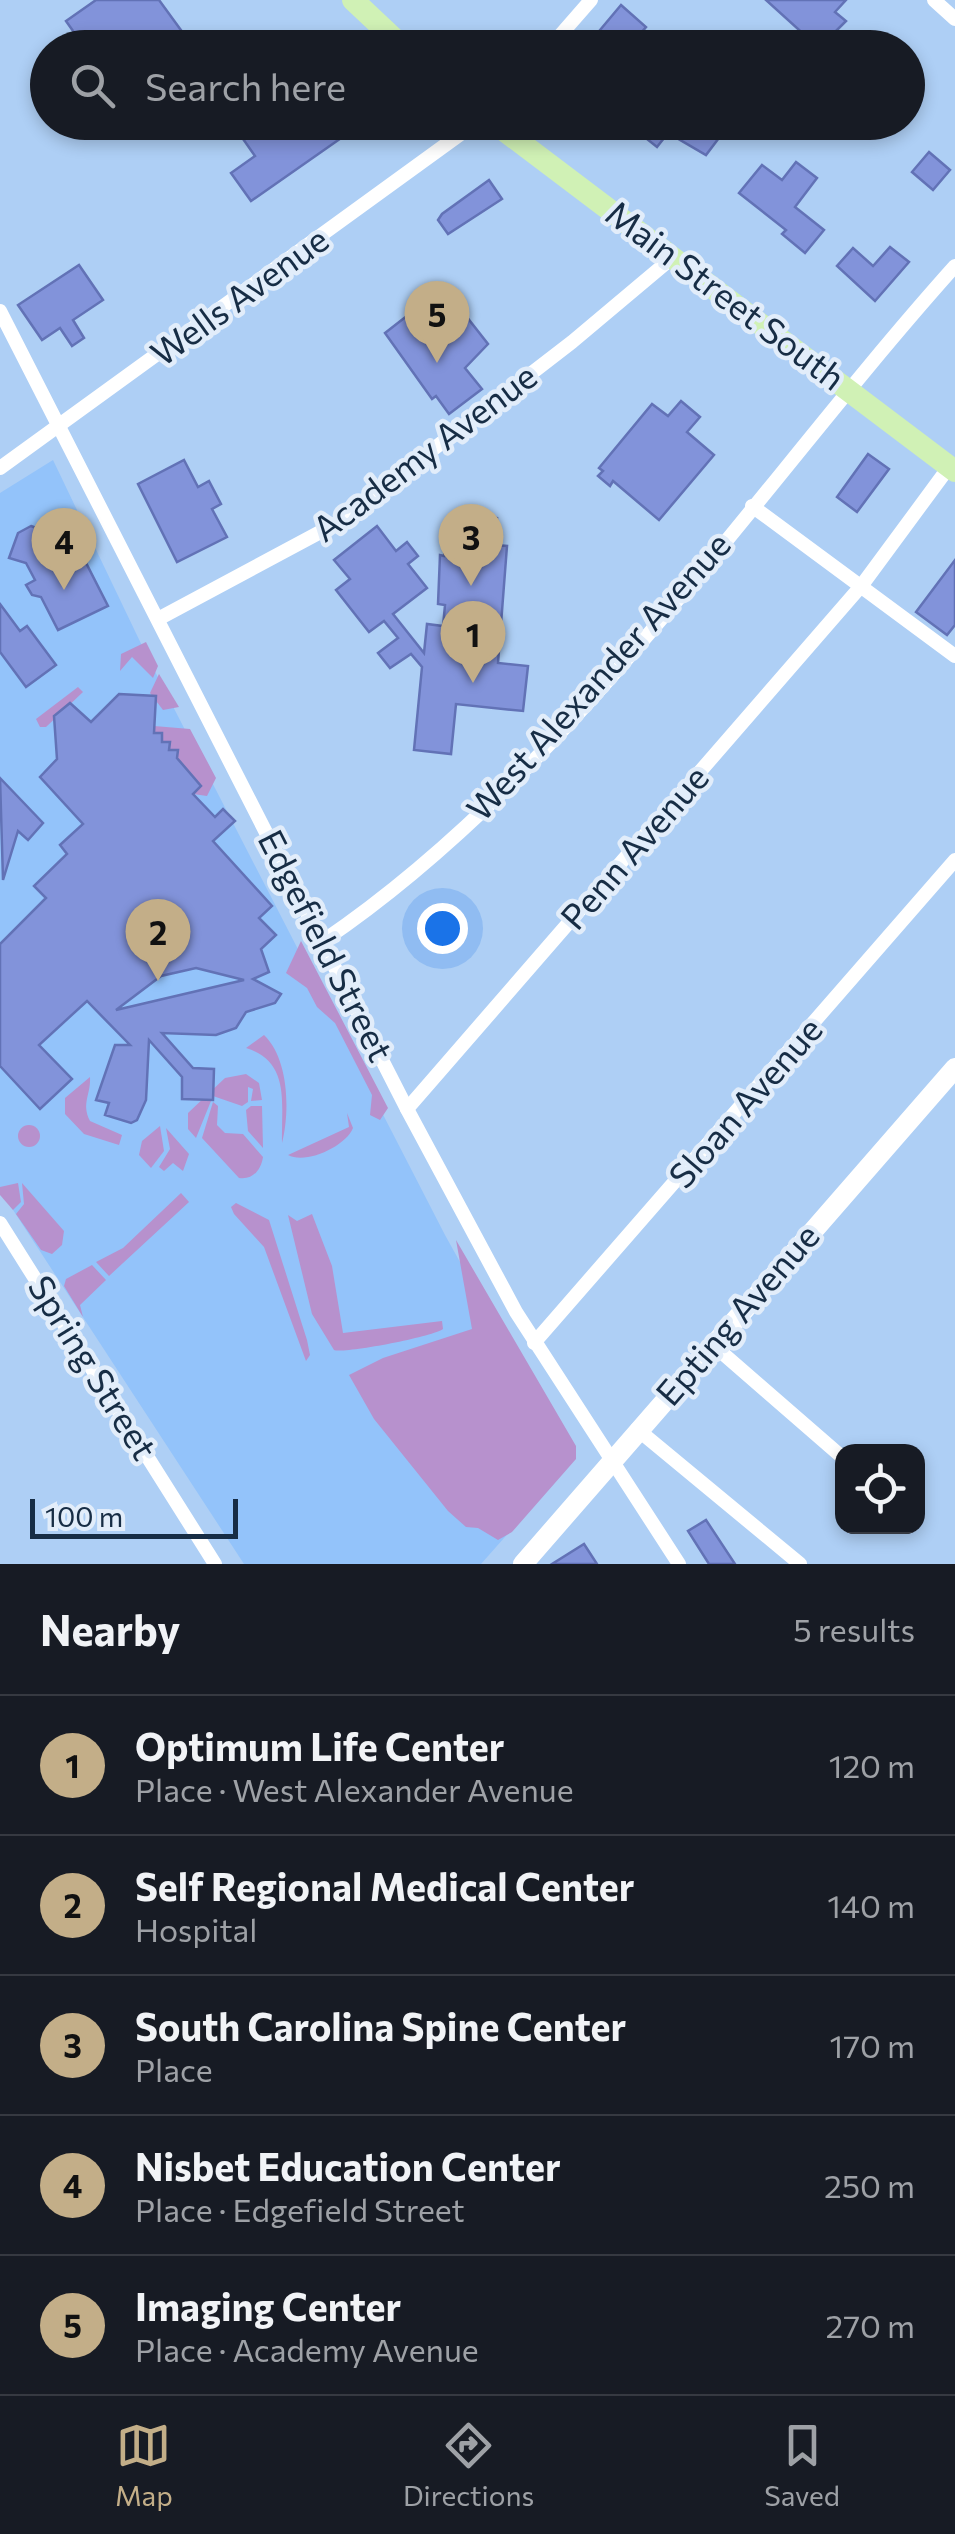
<!DOCTYPE html>
<meta charset="utf-8">
<style>
:root{--surface:#171b24;--page:#20242c;--text:#f1f3f6;--muted:#9ea1a6;--line:#363941;--accent:#c3ae88}
body{margin:0;font-family:Commissioner,sans-serif;background:var(--page);color:var(--text)}
.controls{position:absolute;right:30px;bottom:30px;display:grid;overflow:hidden;border-radius:20px;box-shadow:0 5px 15px #0003}
.controls button{width:90px;height:90px;display:grid;place-items:center;padding:0;border:0;border-bottom:2px solid var(--line);background:var(--surface);color:var(--text);font:50px sans-serif}
.scale{position:absolute;left:30px;bottom:25px;width:208px;box-sizing:border-box;padding-left:10px;border:5px solid #172d45;border-top:0;font-size:28px;line-height:35px;white-space:nowrap;color:#172d45;-webkit-text-stroke:8px #e2edfa;paint-order:stroke}
.you{position:absolute;left:442px;top:928px;width:35px;height:35px;margin:-25px;border:8px solid #fff;border-radius:50%;background:#1a73e8;box-shadow:0 0 0 15px #1a73e833}
.badge{display:grid;place-items:center;width:65px;height:65px;border-radius:50%;background:var(--accent);color:#111;font-size:32px;font-weight:700}
.pin{position:absolute;translate:-50% -82px;filter:drop-shadow(0 2px 5px #0008)}
.pin::after{content:'';position:absolute;top:52px;width:35px;height:30px;background:inherit;clip-path:polygon(0 0,100% 0,50% 100%)}
.list{margin:0;padding:0;list-style:none}
h2{display:flex;justify-content:space-between;align-items:center;height:130px;margin:0;padding:0 40px;font-size:42px}
h2 small{font-size:32px;font-weight:400;color:var(--muted)}
.list li{display:grid;grid-template-columns:65px 1fr auto;gap:30px;align-items:center;box-sizing:border-box;height:140px;padding:0 40px;border-top:2px solid var(--line)}
.list b{display:block;font-size:38px;white-space:nowrap}
.list p{margin:0;font-size:32px;white-space:nowrap;color:var(--muted)}
.list em{font-size:32px;font-style:normal;color:var(--muted)}
.icon{flex:none;width:55px;height:55px;fill:none;stroke:currentColor;stroke-width:2;stroke-linecap:round;stroke-linejoin:round}
.map{position:relative;flex:none;width:955px;height:1564px;overflow:hidden}
.search{position:absolute;background:var(--surface);box-shadow:0 5px 15px #0003;left:30px;right:30px;top:30px;height:110px;display:flex;align-items:center;gap:25px;box-sizing:border-box;padding:0 35px;border-radius:55px;color:var(--muted);font-size:38px}
.sheet{height:830px;background:var(--surface)}
nav{display:flex;justify-content:space-around;align-items:center;box-sizing:border-box;height:140px;border-top:2px solid var(--line);background:var(--surface);font-size:28px;color:var(--muted)}
nav a{display:grid;justify-items:center;gap:5px}
nav .on{color:var(--accent)}
.map>svg:first-child{display:block}
.built{fill:#93c3fa}
.green{fill:#b791cd}
.building{fill:#8293da;stroke:#6272b6;stroke-width:2.5;fill-rule:evenodd}
.lines{fill:none;stroke-linecap:round;stroke-linejoin:round}
.street{stroke:#fff;stroke-width:14}
.secondary{stroke:#fff;stroke-width:20}
.primary{stroke:#d0f1b5;stroke-width:22}
.labels{text-anchor:middle;stroke-width:9;stroke-linejoin:round;paint-order:stroke}
.street-label{font-size:35px;fill:#172d45;stroke:#e2edfa}
</style>
<div class="map">
<svg width="955" height="1564" viewBox="0 0 955 1564">
<rect width="100%" height="100%" fill="#aecff5"/>
<polygon class="built" points="53,460 146,654 445,1235 571,1462 481,1564 244,1564 0,1190 0,493"/>
<g class="green">
<polygon points="146,642 158,666 153,678 132,657 120,671 121,654"/>
<polygon points="159,674 179,707 163,710 150,693"/>
<polygon points="78,687 83,692 46,727 40,727 36,719"/>
<polygon points="154,726 190,729 216,778 207,796 193,794 201,786 177,758 177,750 169,750 169,742 162,742 154,733"/>
<polygon points="301,941 388,1108 380,1120 370,1115 372,1095 335,1023 317,1007 307,988 286,973"/>
<path d="M264 1035C289 1059 290 1111 282 1143 281 1104 291 1062 246 1048Z"/>
<polygon points="246,1074 259,1083 262,1100 251,1101 253,1089 248,1087 248,1102 242,1106 213,1096 196,1138 188,1129 188,1113 225,1078"/>
<path d="M90 1077C91 1095 81 1103 90 1121L122 1135 119 1145 84 1134 65 1114V1098Z"/>
<path d="M213 1102 218 1106 217 1125 225 1133 243 1134 263 1157C261 1170 253 1180 239 1178L202 1138Z"/>
<polygon points="251,1106 262,1106 263,1148 248,1131 246,1110"/>
<path d="M347 1113 353 1128C346 1146 306 1165 288 1155L349 1127Z"/>
<circle cx="29" cy="1136" r="11"/>
<polygon points="160,1126 164,1151 151,1168 139,1155 142,1141"/>
<polygon points="166,1128 189,1154 183,1171 173,1163 164,1171 159,1167 170,1149"/>
<polygon points="18,1183 21,1202 13,1210 0,1195 0,1187"/>
<polygon points="22,1183 64,1231 62,1245 52,1254 41,1250 16,1214 24,1204"/>
<polygon points="181,1193 189,1202 109,1276 96,1262 123,1248"/>
<polygon points="236,1203 269,1220 307,1340 310,1355 306,1361 264,1247 234,1214 231,1207"/>
<path d="M312 1214 332 1266 343 1333 442 1321 443 1329C432 1337 343 1354 334 1350L312 1314 288 1215 297 1221Z"/>
<polygon points="456,1240 576,1446 576,1459 512,1532 498,1540 478,1528 466,1527 448,1511 374,1419 349,1375 383,1358 472,1329"/>
<polygon points="92,1265 106,1280 80,1305 83,1317 64,1286 66,1279"/>
</g>
<g class="building">
<polygon points="96,0 159,0 194,48 85,48 66,21"/>
<polygon points="766,0 846,0 835,12 846,21 819,48"/>
<polygon points="621,5 646,27 628,48 585,48"/>
<polygon points="140,122 172,122 151,138"/>
<polygon points="260,122 364,122 251,201 231,173 255,156 241,136"/>
<polygon points="638,122 731,122 706,155 668,133 657,147 642,135 646,129"/>
<polygon points="929,152 950,170 933,190 912,172"/>
<polygon points="796,162 817,178 795,207 824,230 805,253 782,234 786,230 739,193 762,165 782,180"/>
<polygon points="489,180 502,199 448,234 438,220 442,214"/>
<polygon points="890,247 909,262 875,301 837,266 853,248 873,266"/>
<polygon points="79,265 103,300 73,320 84,338 72,346 60,328 42,340 18,305"/>
<polygon points="417,308 437,334 466,316 488,344 465,368 482,389 449,414 436,396 432,399 385,333"/>
<polygon points="681,401 700,417 687,432 714,455 659,520 613,481 610,486 598,476 603,471 599,468 652,404 668,416"/>
<polygon points="868,454 889,469 857,512 837,497"/>
<polygon points="184,460 198,487 209,481 221,504 212,509 227,537 177,562 138,484"/>
<polygon points="479,516 497,518 495,545 507,546 498,663 528,666 523,711 456,704 451,754 414,750 422,667 411,654 390,668 378,653 398,638 384,621 369,632 336,590 350,579 334,560 377,526 396,551 407,542 418,556 408,564 427,588 393,614 424,653 427,624 443,626 445,605 438,604 440,555 444,556 446,539 476,542"/>
<polygon points="31,526 56,535 50,553 58,569 83,557 108,606 58,630 41,597 32,595 26,585 35,580 26,563 9,558 18,533"/>
<polygon points="955,560 955,625 947,635 916,612"/>
<polygon points="0,604 20,631 27,626 56,665 26,687 0,652"/>
<path d="M119 694 156 696 154 733H162V742H170L169 750H178L177 758 201 786 193 794 215 817 223 809 235 821 213 841 272 906 259 918 276 935 261 949 269 972 253 979 281 994 275 1003 246 1012 236 1028 216 1035 162 1033 193 1068 214 1069 213 1100 182 1099V1077L149 1040 146 1100 137 1120 131 1123 105 1115 109 1103 96 1100 115 1045H130L87 1001 39 1045 72 1079 40 1109 0 1066V944L46 898 34 886 67 854 60 845 83 824 40 777 57 759 54 716 70 703 91 722ZM196 968 244 980 116 1010 161 976Z"/>
<polygon points="0,778 43,823 28,840 18,831 3,880"/>
<polygon points="706,1520 735,1564 709,1564 688,1531"/>
<polygon points="584,1544 597,1564 552,1564"/>
</g>
<g class="lines">
<g class="street">
<polyline points="934,0 955,19"/>
<polyline points="549,48 591,0"/>
<polyline points="0,311 407,1109 516,1312 679,1564"/>
<polyline points="0,468 477,122"/>
<polyline points="752,506 955,656"/>
<polyline points="158,619 339,522 572,342 672,258"/>
<path d="M323 941C571 773 756 488 955 266"/>
<polyline points="407,1109 862,585 949,467"/>
<polyline points="0,1223 215,1564"/>
<polyline points="534,1343 955,860"/>
<polyline points="712,1344 842,1457"/>
<polyline points="637,1429 800,1564"/>
</g>
<polyline class="secondary" points="523,1564 955,1068"/>
<g class="primary">
<polyline points="353,0 404,48"/>
<polyline points="493,122 955,471"/>
</g>
</g>
<g class="labels">
<g class="street-label">
<text transform="translate(725 296) rotate(37)" y="12">Main Street South</text>
<text transform="translate(240 297) rotate(-36)" y="12">Wells Avenue</text>
<text transform="translate(425 453) rotate(-37)" y="12">Academy Avenue</text>
<text transform="translate(599 677) rotate(-48)" y="12">West Alexander Avenue</text>
<text transform="translate(635 848) rotate(-49)" y="12">Penn Avenue</text>
<text transform="translate(325 946) rotate(63)" y="12">Edgefield Street</text>
<text transform="translate(746 1103) rotate(-49)" y="12">Sloan Avenue</text>
<text transform="translate(738 1315) rotate(-49)" y="12">Epting Avenue</text>
<text transform="translate(92 1368) rotate(58)" y="12">Spring Street</text>
</g>
</g>
</svg>
<div class="controls">
<button><svg class="icon" aria-label="locate" viewBox="0 0 24 24"><circle cx="12" cy="12" r="6"/><path d="M12 2v4M12 18v4M2 12h4M18 12h4"/></svg></button>
</div>
<div class="scale">100 m</div>
<div class="you"></div>
<div class="pin badge" style="left:473px;top:683px">1</div>
<div class="pin badge" style="left:158px;top:981px">2</div>
<div class="pin badge" style="left:471px;top:586px">3</div>
<div class="pin badge" style="left:64px;top:590px">4</div>
<div class="pin badge" style="left:437px;top:363px">5</div>
<div class="search"><svg class="icon" aria-label="search" viewBox="0 0 24 24"><circle cx="10" cy="10" r="6"/><path d="M15 15l6 6"/></svg>Search here</div>
</div>
<section class="sheet">
<h2>Nearby<small>5 results</small></h2>
<ul class="list">
<li><span class="badge">1</span><div><b>Optimum Life Center</b><p>Place · West Alexander Avenue</p></div><em>120 m</em></li>
<li><span class="badge">2</span><div><b>Self Regional Medical Center</b><p>Hospital</p></div><em>140 m</em></li>
<li><span class="badge">3</span><div><b>South Carolina Spine Center</b><p>Place</p></div><em>170 m</em></li>
<li><span class="badge">4</span><div><b>Nisbet Education Center</b><p>Place · Edgefield Street</p></div><em>250 m</em></li>
<li><span class="badge">5</span><div><b>Imaging Center</b><p>Place · Academy Avenue</p></div><em>270 m</em></li>
</ul>
</section>
<nav>
<a class="on"><svg class="icon" aria-label="map" viewBox="0 0 24 24"><path d="M3 6l6-2 6 2 6-2v14l-6 2-6-2-6 2zM9 4v14M15 6v14"/></svg>Map</a>
<a><svg class="icon" aria-label="directions" viewBox="0 0 24 24"><path d="M12 3l9 9-9 9-9-9zM9 14v-3h6M13 9l2 2-2 2"/></svg>Directions</a>
<a><svg class="icon" aria-label="saved" viewBox="0 0 24 24"><path d="M7 4h10v16l-5-4-5 4z"/></svg>Saved</a>
</nav>
